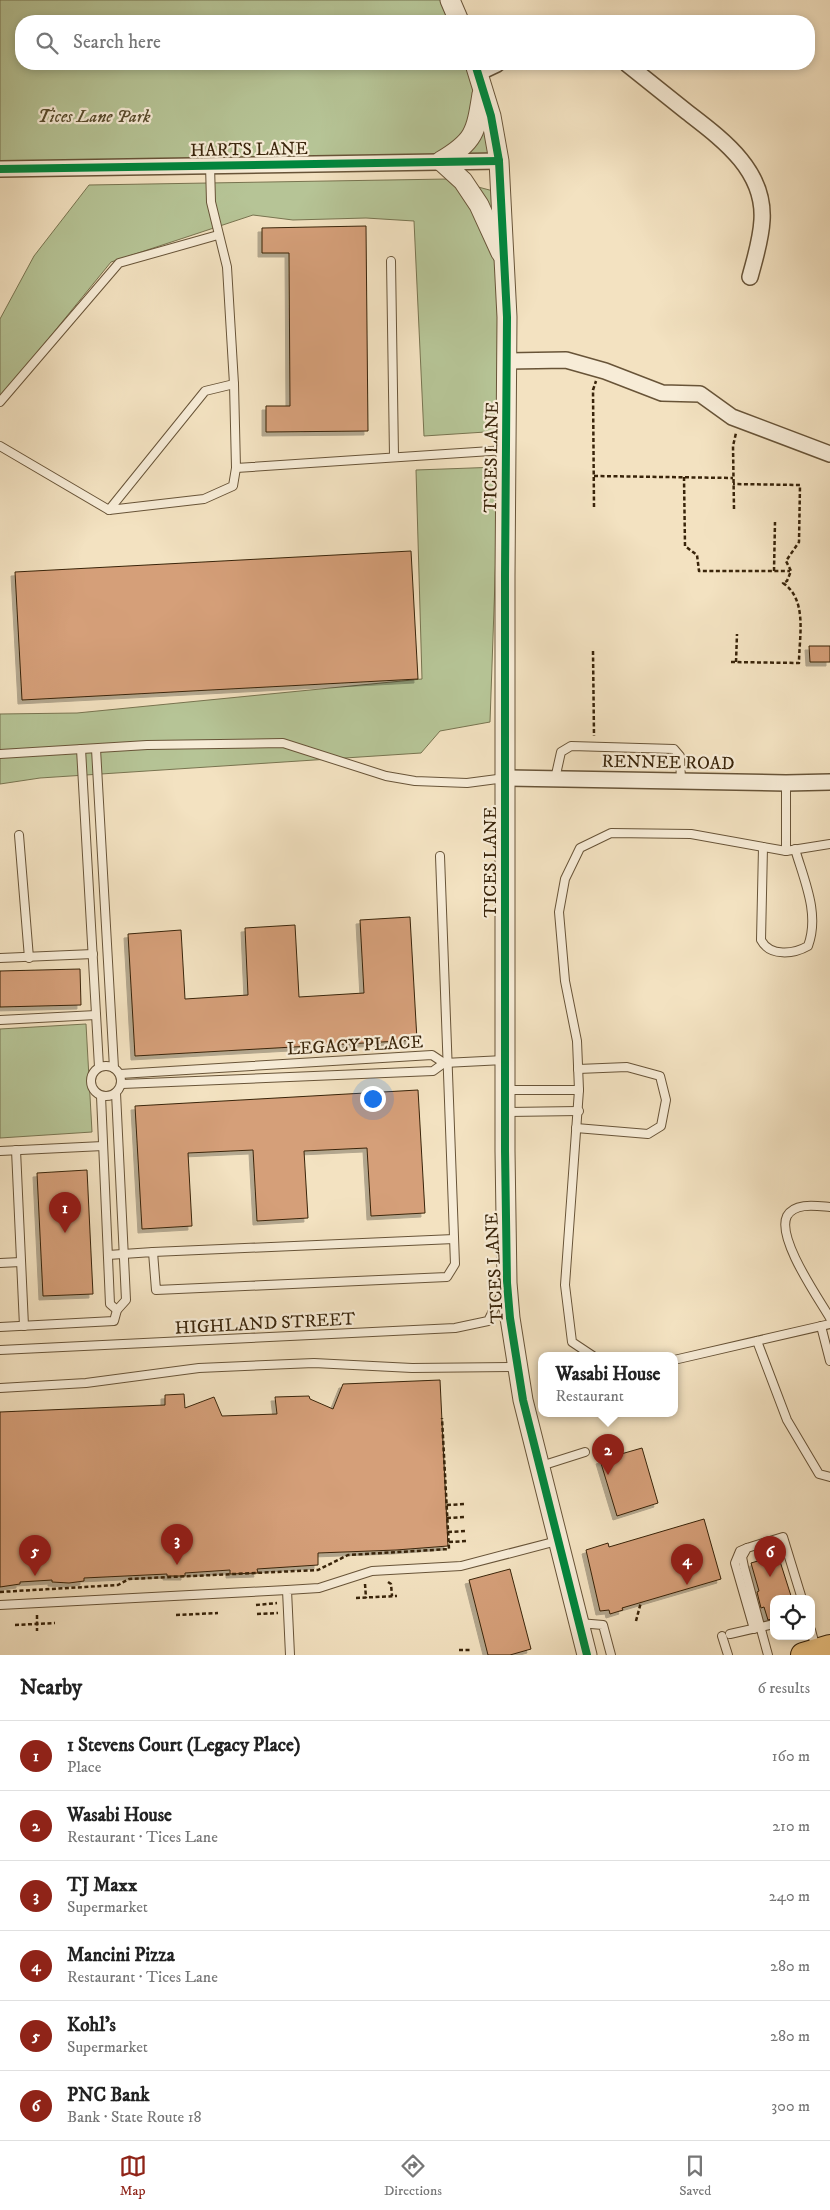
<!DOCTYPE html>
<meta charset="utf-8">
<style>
:root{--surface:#fff;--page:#f2f2f2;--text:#222;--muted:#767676;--line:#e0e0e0;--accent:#8f2418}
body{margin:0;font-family:"IM FELL DW Pica",serif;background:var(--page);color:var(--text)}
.controls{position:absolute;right:15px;bottom:15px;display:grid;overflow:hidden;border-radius:10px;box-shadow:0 2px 8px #0003}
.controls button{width:45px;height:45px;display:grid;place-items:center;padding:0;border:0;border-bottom:1px solid var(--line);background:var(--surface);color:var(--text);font:25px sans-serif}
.you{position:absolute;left:372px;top:1098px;width:18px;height:18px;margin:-12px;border:4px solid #fff;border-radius:50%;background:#1a73e8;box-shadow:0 0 0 8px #1a73e833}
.badge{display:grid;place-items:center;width:32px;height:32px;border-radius:50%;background:var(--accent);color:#fff;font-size:16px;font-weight:700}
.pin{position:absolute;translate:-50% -41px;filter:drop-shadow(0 1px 2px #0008)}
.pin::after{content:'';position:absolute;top:26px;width:18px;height:15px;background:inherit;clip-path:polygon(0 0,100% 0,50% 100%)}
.popup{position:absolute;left:538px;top:1352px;width:140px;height:65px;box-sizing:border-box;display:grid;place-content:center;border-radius:10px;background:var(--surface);filter:drop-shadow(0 1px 4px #0005);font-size:16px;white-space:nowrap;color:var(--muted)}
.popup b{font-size:19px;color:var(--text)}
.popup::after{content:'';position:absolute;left:50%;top:100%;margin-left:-10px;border:10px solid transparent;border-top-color:var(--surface)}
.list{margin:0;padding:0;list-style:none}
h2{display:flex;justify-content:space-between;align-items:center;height:65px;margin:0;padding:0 20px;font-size:21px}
h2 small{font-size:16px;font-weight:400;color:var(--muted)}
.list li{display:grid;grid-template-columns:32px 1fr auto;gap:15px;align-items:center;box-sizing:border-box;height:70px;padding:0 20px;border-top:1px solid var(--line)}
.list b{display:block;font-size:19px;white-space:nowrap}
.list p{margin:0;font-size:16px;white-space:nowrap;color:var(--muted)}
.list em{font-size:16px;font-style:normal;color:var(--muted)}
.icon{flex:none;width:28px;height:28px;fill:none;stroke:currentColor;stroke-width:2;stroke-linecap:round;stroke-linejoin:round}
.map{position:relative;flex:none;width:830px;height:1655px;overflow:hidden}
.search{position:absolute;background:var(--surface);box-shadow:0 2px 8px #0003;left:15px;right:15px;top:15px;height:55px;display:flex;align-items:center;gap:12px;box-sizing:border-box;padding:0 18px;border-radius:20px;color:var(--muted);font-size:19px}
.sheet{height:485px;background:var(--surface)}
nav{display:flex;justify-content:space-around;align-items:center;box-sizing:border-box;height:70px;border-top:1px solid var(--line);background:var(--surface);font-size:14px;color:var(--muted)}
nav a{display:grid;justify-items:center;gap:2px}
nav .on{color:var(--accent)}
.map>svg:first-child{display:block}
.green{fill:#b6c496;stroke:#787450}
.building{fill:#d59f79;stroke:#39240a;filter:url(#shadow)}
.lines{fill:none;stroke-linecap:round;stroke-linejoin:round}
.service-casing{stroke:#685438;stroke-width:10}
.minor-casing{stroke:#685438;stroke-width:18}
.tertiary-casing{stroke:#685438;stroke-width:21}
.trunk-casing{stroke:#39240a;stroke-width:26}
.path{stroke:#39240a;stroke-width:2.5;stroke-dasharray:4 2.5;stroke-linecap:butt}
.service{stroke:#f7ecd7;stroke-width:8}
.minor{stroke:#f7ecd7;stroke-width:15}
.tertiary{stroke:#f7ecd7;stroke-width:19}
.trunk{stroke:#eac180;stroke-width:24}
.cycleway-casing{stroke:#f7ecd7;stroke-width:11}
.cycleway{stroke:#00873e;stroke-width:8}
.labels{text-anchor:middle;stroke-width:4.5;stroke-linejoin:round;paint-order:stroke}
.park-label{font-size:18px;font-style:italic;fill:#584c2d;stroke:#f7ecd7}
.street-label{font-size:18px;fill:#39240a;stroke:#f7ecd7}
</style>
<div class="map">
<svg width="830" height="1655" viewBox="0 0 830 1655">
<defs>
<filter id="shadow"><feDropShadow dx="-4" dy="4" stdDeviation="0" flood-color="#0004"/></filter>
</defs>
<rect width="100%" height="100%" fill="#f3e2c1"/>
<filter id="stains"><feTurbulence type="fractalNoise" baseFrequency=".004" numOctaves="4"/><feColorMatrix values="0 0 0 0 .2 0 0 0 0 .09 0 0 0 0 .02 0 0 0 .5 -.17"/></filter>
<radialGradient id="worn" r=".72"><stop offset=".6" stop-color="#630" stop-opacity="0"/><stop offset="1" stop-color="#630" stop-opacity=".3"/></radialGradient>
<g class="green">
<polygon points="0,0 441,0 451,21 21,21 21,64 473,64 499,161 0,169"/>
<polygon points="448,179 497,192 501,431 424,436 414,221 366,218 293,220 253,215 111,262 0,398 0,319 34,256 89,185"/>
<polygon points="499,467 490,722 440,731 421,753 40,778 0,784 0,714 77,713 422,679 416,470"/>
<polygon points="86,1024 92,1132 0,1138 0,1029"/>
</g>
<g class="building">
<polygon points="366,226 368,431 266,432 266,406 290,406 289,253 262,253 262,228"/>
<polygon points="411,551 418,679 22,700 15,572"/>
<polygon points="809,646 830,646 830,662 810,662"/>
<polygon points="410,917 417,1040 135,1056 128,934 181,930 185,999 248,995 245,928 295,925 299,997 364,993 360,920"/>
<polygon points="80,969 81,1005 0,1007 0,971"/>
<polygon points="418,1090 425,1213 371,1216 367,1148 304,1151 308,1218 257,1221 253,1150 188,1153 192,1226 142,1229 135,1106"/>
<polygon points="87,1170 93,1294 43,1296 37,1173"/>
<polygon points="440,1380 448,1546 396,1550 318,1553 318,1565 257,1569 258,1573 230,1574 230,1570 185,1573 185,1576 167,1576 167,1574 84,1578 84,1581 69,1583 52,1582 52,1580 20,1582 20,1584 0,1587 0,1412 165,1405 165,1395 184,1394 185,1408 214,1397 222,1416 277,1414 275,1397 309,1396 310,1399 333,1409 343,1384"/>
<polygon points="642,1448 658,1503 617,1516 600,1460"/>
<polygon points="704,1519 721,1579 622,1608 623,1610 610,1614 609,1610 600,1611 586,1550 608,1543 609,1547"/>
<polygon points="778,1555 792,1599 774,1599 774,1618 768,1620 764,1607 761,1608 757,1592 759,1591 751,1563"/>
<polygon points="510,1569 531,1649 510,1655 488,1655 469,1580"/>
</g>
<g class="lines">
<g class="service-casing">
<g id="service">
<polyline points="210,165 211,202 227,267 234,384 236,468 506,450"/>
<polyline points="391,261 394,456"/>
<polyline points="0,402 119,263 218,235"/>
<polyline points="0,446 109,510 204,499 233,486 236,468"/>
<polyline points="109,510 205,391 234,384"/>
<polyline points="81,749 99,1067"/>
<polyline points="96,749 114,1068"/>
<polyline points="0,754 147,745 283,743 386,776 415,781 467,783 505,778"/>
<polyline points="555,779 561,752 571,746 674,749 680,756 681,781"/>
<polyline points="19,835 29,958"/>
<path d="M763 847 761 940C770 957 794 954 808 946 820 914 804 880 795 849"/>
<polyline points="786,851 786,783"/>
<polyline points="0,958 93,954"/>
<polyline points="0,1020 96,1015"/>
<polyline points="444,1063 504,1060"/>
<circle cx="106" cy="1081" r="15"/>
<polyline points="120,1074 432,1055 444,1063"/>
<polyline points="122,1084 433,1071 444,1063"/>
<polyline points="506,1090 579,1090"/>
<polyline points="101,1096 110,1304 117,1310"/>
<polyline points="505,1112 579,1111"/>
<polyline points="576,1128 648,1134 661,1126 666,1100 660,1076 627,1067 578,1069"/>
<polyline points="16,1150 24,1326"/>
<polyline points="0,1151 103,1146"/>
<path d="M830 1207C817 1206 795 1202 787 1216 776 1238 819 1299 830 1318"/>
<polyline points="153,1252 454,1239"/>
<polyline points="108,1255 153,1252 156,1290 447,1277 455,1264 440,856"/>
<polyline points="0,1263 21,1262"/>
<polyline points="821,1326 830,1361"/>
<polyline points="0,1327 114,1321 117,1310 126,1300 116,1093"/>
<polyline points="757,1341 787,1420 819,1474 830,1477"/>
<polyline points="0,1350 455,1328 488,1321 503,1291"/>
<polyline points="593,1356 572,1342 565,1285 579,1090 577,1041 565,981 559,912 565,879 580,848 611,833 691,834 786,851 830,844"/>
<polyline points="674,1360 830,1324"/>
<polyline points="0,1388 86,1383 199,1368 314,1363 412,1368 517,1367"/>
<polyline points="541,1466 585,1452"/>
<polyline points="747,1548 740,1551 735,1563 754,1629"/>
<polyline points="0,1605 287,1590"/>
<polyline points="579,1623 603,1625 611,1655"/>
<polyline points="811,1630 816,1649"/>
<polyline points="730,1634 774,1624"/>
<polyline points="722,1636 728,1655"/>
<polyline points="290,1655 287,1590 319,1588 372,1571 461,1566 557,1541"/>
<polyline points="768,1655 744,1567 742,1557 747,1548 783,1537 802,1599"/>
</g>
</g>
<g class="minor-casing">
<g id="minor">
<path d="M627 64C647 80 667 96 687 112 722 139 765 170 762 220 761 240 755 258 750 277"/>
<polyline points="478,73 497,64"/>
<polyline points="0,169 499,161"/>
<polyline points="507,361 566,360 605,371 662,393 700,394 732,417 830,454"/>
<polyline points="505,778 786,783 830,782"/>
</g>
</g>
<g class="tertiary-casing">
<g id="tertiary">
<polyline points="450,0 459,21"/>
<polyline points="475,64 491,116 499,161 507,317 505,576 505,1151 507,1283 510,1318 523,1400 587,1655"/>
<path d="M482 94C476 132 475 141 441 161L463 181 479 205 501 253"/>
</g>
</g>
<g class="trunk-casing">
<polyline id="trunk" points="803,1655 830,1647"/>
</g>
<g class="path">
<polyline points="594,476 733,478"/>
<polyline points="684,477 685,546 697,555 699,571 790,571"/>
<polyline points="594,507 593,390 596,381"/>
<polyline points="734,509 733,446 736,433"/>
<polyline points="774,571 775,522"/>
<polyline points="593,651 594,736"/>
<path d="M731 662 799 663C799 637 808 600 783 583L787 581 791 571 786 561 799 542 800 485 733 484"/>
<polyline points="736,662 737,634"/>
<polyline points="447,1505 465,1504"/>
<polyline points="447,1518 465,1517"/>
<polyline points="448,1532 466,1531"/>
<polyline points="449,1542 467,1541"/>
<polyline points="388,1582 391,1584 392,1596"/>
<polyline points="365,1584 366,1598"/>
<polyline points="0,1592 118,1585 129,1579 318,1570 348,1555 449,1549 442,1418"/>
<polyline points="356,1598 397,1596"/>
<polyline points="256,1605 277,1603"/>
<polyline points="257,1614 278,1613"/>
<polyline points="37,1615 37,1631"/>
<polyline points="176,1615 218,1613"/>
<polyline points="636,1621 641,1602"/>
<polyline points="15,1625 55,1623"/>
<polyline points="459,1650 471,1650"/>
</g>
<use href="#service" class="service"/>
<use href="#minor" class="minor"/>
<use href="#tertiary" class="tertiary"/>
<use href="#trunk" class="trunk"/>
<g class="cycleway-casing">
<g id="cycleway">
<polyline points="475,64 491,116 499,161 507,317 505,576 505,1151 507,1283 510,1318 523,1400 587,1655"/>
<polyline points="0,169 499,161"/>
</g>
</g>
<use href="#cycleway" class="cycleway"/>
</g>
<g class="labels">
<g class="park-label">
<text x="94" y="122">Tices Lane Park</text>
</g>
<g class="street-label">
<text transform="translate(249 149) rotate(-1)" y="6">HARTS LANE</text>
<text transform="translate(491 457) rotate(-89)" y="6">TICES LANE</text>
<text transform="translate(668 762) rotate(1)" y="6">RENNEE ROAD</text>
<text transform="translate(490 862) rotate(-90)" y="6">TICES LANE</text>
<text transform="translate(355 1045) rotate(-3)" y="6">LEGACY PLACE</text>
<text transform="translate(494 1268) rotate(-93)" y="6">TICES LANE</text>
<text transform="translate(265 1323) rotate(-3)" y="6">HIGHLAND STREET</text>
</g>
</g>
<rect width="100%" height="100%" filter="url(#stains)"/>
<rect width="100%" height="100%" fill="url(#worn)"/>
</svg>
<div class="controls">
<button><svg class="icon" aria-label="locate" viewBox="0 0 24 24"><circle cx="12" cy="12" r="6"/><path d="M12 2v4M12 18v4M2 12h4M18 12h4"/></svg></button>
</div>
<div class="you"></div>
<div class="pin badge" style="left:65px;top:1233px">1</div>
<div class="pin badge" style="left:608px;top:1475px">2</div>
<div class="popup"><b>Wasabi House</b>Restaurant</div>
<div class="pin badge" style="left:177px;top:1565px">3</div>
<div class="pin badge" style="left:687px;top:1585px">4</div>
<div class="pin badge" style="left:35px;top:1576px">5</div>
<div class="pin badge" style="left:770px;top:1577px">6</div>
<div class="search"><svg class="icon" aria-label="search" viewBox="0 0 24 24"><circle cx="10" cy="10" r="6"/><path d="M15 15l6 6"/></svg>Search here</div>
</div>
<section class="sheet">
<h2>Nearby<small>6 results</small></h2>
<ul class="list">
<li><span class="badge">1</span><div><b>1 Stevens Court (Legacy Place)</b><p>Place</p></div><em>160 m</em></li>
<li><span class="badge">2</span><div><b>Wasabi House</b><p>Restaurant · Tices Lane</p></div><em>210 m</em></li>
<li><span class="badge">3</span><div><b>TJ Maxx</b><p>Supermarket</p></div><em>240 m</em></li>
<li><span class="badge">4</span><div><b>Mancini Pizza</b><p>Restaurant · Tices Lane</p></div><em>280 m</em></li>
<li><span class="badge">5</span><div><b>Kohl's</b><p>Supermarket</p></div><em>280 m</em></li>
<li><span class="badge">6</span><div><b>PNC Bank</b><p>Bank · State Route 18</p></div><em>300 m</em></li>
</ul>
</section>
<nav>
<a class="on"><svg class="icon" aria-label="map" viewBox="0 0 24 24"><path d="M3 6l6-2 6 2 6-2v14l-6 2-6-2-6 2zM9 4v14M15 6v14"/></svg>Map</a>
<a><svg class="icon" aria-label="directions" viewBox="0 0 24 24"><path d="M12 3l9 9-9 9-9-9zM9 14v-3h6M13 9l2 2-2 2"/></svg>Directions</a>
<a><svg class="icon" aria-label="saved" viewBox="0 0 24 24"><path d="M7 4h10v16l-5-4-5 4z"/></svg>Saved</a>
</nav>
